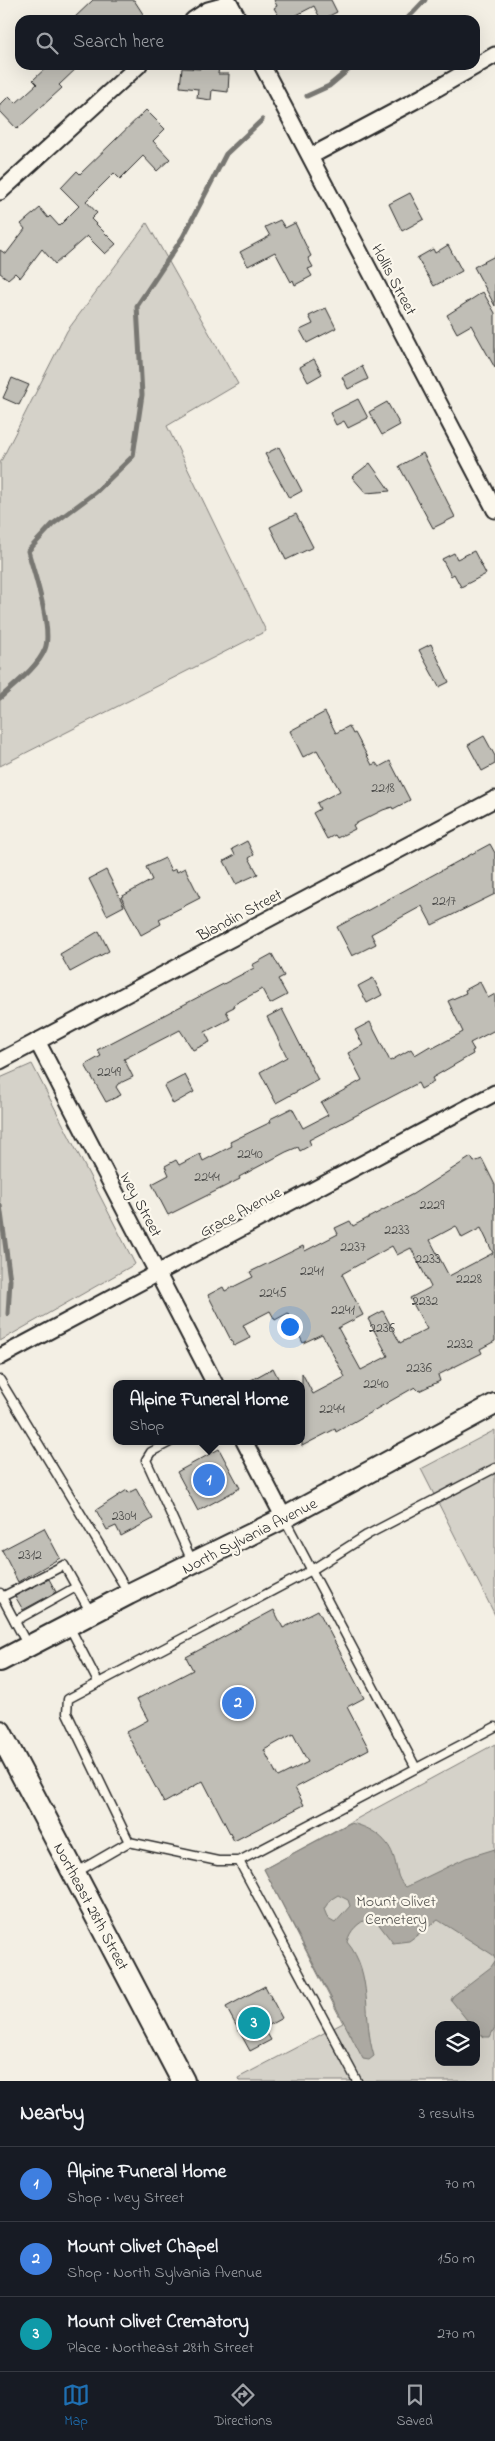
<!DOCTYPE html>
<meta charset="utf-8">
<style>
:root{--surface:#171b24;--page:#242831;--text:#f1f3f6;--muted:#9ea1a6;--line:#363941;--accent:#1f6fb2}
body{margin:0;font-family:"Indie Flower",sans-serif;background:var(--page);color:var(--text)}
.controls{position:absolute;right:15px;bottom:15px;display:grid;overflow:hidden;border-radius:10px;box-shadow:0 5px 20px #0002}
.controls button{width:45px;height:45px;display:grid;place-items:center;padding:0;border:0;border-bottom:1px solid var(--line);background:var(--surface);color:var(--text);font:25px sans-serif}
.you{position:absolute;left:289px;top:1326px;width:18px;height:18px;margin:-12px;border:4px solid #fff;border-radius:50%;background:#1a73e8;box-shadow:0 0 0 8px #1a73e833}
.badge{display:grid;place-items:center;width:32px;height:32px;border-radius:50%;background:var(--accent);color:#fff;font-size:16px;font-weight:700}
.pin{position:absolute;translate:-50% -50%;border:2px solid #fff;box-shadow:0 1px 5px #0006}
.popup{position:absolute;left:113px;top:1380px;width:192px;height:65px;box-sizing:border-box;display:grid;place-content:center;border-radius:10px;background:var(--surface);filter:drop-shadow(0 1px 4px #0005);font-size:16px;white-space:nowrap;color:var(--muted)}
.popup b{font-size:19px;color:var(--text)}
.popup::after{content:'';position:absolute;left:50%;top:100%;margin-left:-10px;border:10px solid transparent;border-top-color:var(--surface)}
.list{margin:0;padding:0;list-style:none}
h2{display:flex;justify-content:space-between;align-items:center;height:65px;margin:0;padding:0 20px;font-size:21px}
h2 small{font-size:16px;font-weight:400;color:var(--muted)}
.list li{display:grid;grid-template-columns:32px 1fr auto;gap:15px;align-items:center;box-sizing:border-box;height:75px;padding:0 20px;border-top:1px solid var(--line)}
.list b{display:block;font-size:19px;white-space:nowrap}
.list p{margin:0;font-size:16px;white-space:nowrap;color:var(--muted)}
.list em{font-size:16px;font-style:normal;color:var(--muted)}
.icon{flex:none;width:28px;height:28px;fill:none;stroke:currentColor;stroke-width:2;stroke-linecap:round;stroke-linejoin:round}
.map{position:relative;flex:none;width:495px;height:2081px;overflow:hidden}
.search{position:absolute;background:var(--surface);box-shadow:0 5px 20px #0002;left:15px;right:15px;top:15px;height:55px;display:flex;align-items:center;gap:12px;box-sizing:border-box;padding:0 18px;border-radius:15px;color:var(--muted);font-size:19px}
.sheet{height:290px;background:var(--surface)}
nav{display:flex;justify-content:space-around;align-items:center;box-sizing:border-box;height:70px;border-top:1px solid var(--line);background:var(--surface);font-size:14px;color:var(--muted)}
nav a{display:grid;justify-items:center;gap:2px}
nav .on{color:var(--accent)}
.map>svg:first-child{display:block}
.green{fill:#d5d2c9;stroke:#807e7a;fill-rule:evenodd}
.water{fill:#aca9a2;stroke:#787772;fill-rule:evenodd}
.lines{fill:none;stroke-linecap:round;stroke-linejoin:round}
.stream{stroke:#787772;stroke-width:5}
.building{fill:#c0beb6;stroke:#2b2b2b;fill-rule:evenodd}
.lane-casing{stroke:#2b2b2b;stroke-width:11}
.street-casing{stroke:#2b2b2b;stroke-width:19}
.secondary-casing{stroke:#2b2b2b;stroke-width:24}
.primary-casing{stroke:#2b2b2b;stroke-width:26}
.lane{stroke:#fbf7ec;stroke-width:8}
.street{stroke:#fbf7ec;stroke-width:15}
.secondary{stroke:#fbf7ec;stroke-width:20}
.primary{stroke:#fbf7ec;stroke-width:22}
.labels{text-anchor:middle;stroke-width:4.5;stroke-linejoin:round;paint-order:stroke}
.number-label{font-size:14px;fill:#50504e}
.street-label{font-size:16px;fill:#2b2b2b;stroke:#fbf7ec}
.park-label{font-size:16px;fill:#565552;stroke:#fbf7ec}
</style>
<div class="map">
<svg width="495" height="2081" viewBox="0 0 495 2081">
<rect width="100%" height="100%" fill="#f3efe4"/>
<filter id="ink" filterUnits="userSpaceOnUse"><feTurbulence type="fractalNoise" baseFrequency=".02" numOctaves="2"/><feDisplacementMap in="SourceGraphic" scale="10" xChannelSelector="R" yChannelSelector="G"/><feConvolveMatrix kernelMatrix="1 2 1 2 8 2 1 2 1" color-interpolation-filters="sRGB"/></filter>
<g filter="url(#ink)">
<g class="green">
<polygon points="147,223 238,384 167,426 266,631 0,766 0,463 67,331"/>
<polygon points="32,1064 135,1264 0,1341 0,1078"/>
<polygon points="495,1430 495,1615 421,1469"/>
<path d="M495 1744V2081H239L238 2078 343 2023 264 1869ZM439 2025H476V2062H439Z"/>
</g>
<g class="water">
<path d="M350 1823C368 1826 387 1837 393 1855 398 1867 395 1878 406 1887L466 1858 495 1849V1959L493 1955 438 1920 409 1941 393 1943 377 1922 369 1918C358 1923 350 1930 347 1942 374 1974 362 2018 374 2056L369 2060 363 2059 264 1869ZM338 1895 348 1900 350 1906 335 1923 328 1919 324 1909 330 1900Z"/>
<polygon points="495,1961 495,2027 490,2037 484,2037 476,2030 476,2025 471,2025 451,2000 453,1996 491,1967"/>
</g>
<g class="lines">
<g class="stream">
<polyline points="406,20 425,0"/>
<polyline points="307,96 329,86 354,65"/>
<path d="M0 698C14 685 38 667 45 649 53 630 34 572 28 551L53 524 96 492 133 456 142 395 137 306 183 237 226 154 262 120"/>
<polyline points="0,1205 10,1280 8,1314"/>
</g>
</g>
<g class="building">
<polygon points="93,0 134,0 143,14 135,20 72,20"/>
<polygon points="274,0 331,0 337,12 321,20 314,6 287,20 281,20 274,8 277,6"/>
<polygon points="49,65 80,65 59,85 62,88 17,129 0,111 0,105 9,96 16,103 37,84 33,80"/>
<polygon points="201,66 219,67 218,74 229,74 228,92 212,90 211,100 197,98 198,89 180,87 182,68 200,69"/>
<polygon points="146,110 165,129 153,141 170,159 157,171 143,156 120,179 114,173 86,201 97,213 91,219 116,244 105,254 87,236 55,264 42,249 20,278 15,273 8,279 0,273 0,250 6,254 25,229 21,224 40,208 48,218 50,216 59,226 79,206 61,188 77,171 80,174"/>
<polygon points="410,193 424,219 402,231 389,204"/>
<polygon points="280,220 285,228 295,223 311,256 308,258 313,267 308,269 312,276 295,285 293,280 291,282 275,252 248,266 240,252 270,236 265,227"/>
<polygon points="448,245 462,271 434,286 417,258 433,249 435,253"/>
<polygon points="495,256 495,306 474,267"/>
<polygon points="483,292 495,313 495,368 471,325 457,333 447,315"/>
<polygon points="326,308 336,328 307,343 300,330 313,324 309,316"/>
<polygon points="314,359 322,374 308,382 300,367"/>
<polygon points="362,366 368,379 348,389 342,377"/>
<polygon points="12,378 29,385 19,405 3,398"/>
<polygon points="358,399 368,418 348,428 344,421 336,425 330,413"/>
<polygon points="387,402 400,425 382,435 369,412"/>
<polygon points="279,447 302,491 289,498 265,454"/>
<polygon points="423,453 455,517 433,528 399,466"/>
<polygon points="370,463 383,481 390,491 366,493 352,477"/>
<polygon points="296,514 313,547 286,560 270,527"/>
<polygon points="474,551 486,574 461,587 454,574 451,576 442,559 454,553 457,559"/>
<polygon points="431,644 449,682 439,687 419,650"/>
<polygon points="325,712 336,733 349,726 353,734 355,733 372,765 376,763 379,767 390,761 410,800 393,809 392,807 383,810 353,825 355,829 337,838 335,835 327,839 313,813 320,809 317,803 340,791 317,750 303,757 290,731"/>
<polygon points="484,736 495,756 495,764 482,771 468,745"/>
<polygon points="247,841 254,855 249,858 258,874 236,884 224,861 235,855 232,849"/>
<polygon points="490,844 495,853 495,894 432,925 422,906 371,934 376,944 352,956 337,927"/>
<polygon points="165,858 171,871 176,869 177,872 185,868 200,898 159,919 161,924 141,935 121,897 152,880 146,867"/>
<polygon points="106,870 124,906 107,915 89,879"/>
<polygon points="99,931 109,951 70,972 60,954"/>
<polygon points="272,954 284,976 278,979 287,995 270,1004 262,989 233,1005 234,1007 226,1011 230,1019 205,1032 210,1042 193,1050 180,1030 124,1059 133,1077 118,1084 116,1087 121,1095 106,1102 85,1065 101,1056 97,1050 254,968 252,965"/>
<polygon points="373,978 382,995 367,1003 358,986"/>
<polygon points="480,982 488,998 495,994 495,1030 470,1043 474,1050 472,1051 473,1054 432,1078 434,1082 421,1089 418,1083 309,1140 311,1145 300,1151 298,1147 286,1152 239,1177 240,1179 168,1215 152,1184 169,1175 165,1166 176,1160 179,1165 200,1154 203,1161 232,1146 230,1142 271,1122 270,1119 292,1108 303,1128 328,1115 321,1103 362,1080 348,1053 363,1045 355,1030 370,1022 390,1061 411,1049 415,1055 430,1046 431,1049 463,1032 448,1001 466,993 465,990"/>
<polygon points="282,1009 318,1080 276,1103 260,1072 287,1057 267,1017"/>
<polygon points="185,1075 194,1092 173,1104 164,1086"/>
<path d="M471 1157 474 1162 482 1159 495 1185V1341L480 1349 482 1353 438 1375 440 1381 419 1391 415 1387 336 1432 335 1429 302 1446V1373L313 1394 345 1377 322 1334 303 1343 288 1313 275 1320 270 1311 243 1325 250 1338 234 1346 208 1295 223 1287 225 1291 253 1277 250 1272 303 1246 305 1251 338 1234 335 1228 350 1221 353 1226 413 1194ZM456 1226 462 1238 481 1228 493 1253 449 1276 430 1240ZM392 1246 397 1255 411 1248 431 1287 410 1298 427 1329 400 1343 383 1311 368 1319 388 1356 361 1370 338 1328 363 1315 342 1274Z"/>
<polygon points="273,1368 281,1384 244,1384"/>
<polygon points="219,1449 240,1488 198,1511 177,1472"/>
<polygon points="136,1489 153,1519 121,1536 116,1526 107,1530 96,1510 127,1490 128,1493"/>
<polygon points="44,1528 60,1558 18,1582 2,1550"/>
<polygon points="49,1579 56,1592 23,1610 15,1596"/>
<path d="M274 1610 283 1628 318 1610 364 1698 347 1707 369 1749 295 1788 304 1805 234 1841 203 1781 164 1803 126 1732 148 1720 137 1699 193 1670 186 1657ZM293 1734 308 1762 278 1777 264 1750Z"/>
<polygon points="265,1986 282,2018 264,2028 271,2040 250,2051 226,2007"/>
</g>
<g class="lines">
<g class="lane-casing">
<g id="lane">
<polyline points="0,1380 128,1592"/>
<polyline points="172,1441 151,1452 146,1460 192,1561"/>
<polyline points="284,1518 416,1768"/>
<polyline points="0,1593 2,1597 64,1565 91,1613"/>
<polyline points="0,1598 2,1597 28,1646"/>
<polyline points="15,1621 76,1587"/>
<polyline points="69,1626 98,1682"/>
<polyline points="129,1842 67,1713 68,1699 310,1571 367,1535 495,1468"/>
<polyline points="239,1861 357,2081"/>
<polyline points="77,1872 129,1842 218,1861 239,1861 495,1727"/>
</g>
</g>
<g class="street-casing">
<g id="street">
<polyline points="228,0 239,20"/>
<polyline points="193,20 208,10 230,4"/>
<polyline points="262,65 495,510"/>
<polyline points="311,156 422,97 495,55"/>
<polyline points="0,192 139,65"/>
<polyline points="37,1041 215,1384"/>
<polyline points="0,1061 495,799"/>
<polyline points="0,1357 495,1093"/>
<polyline points="244,1441 284,1518"/>
</g>
</g>
<g class="secondary-casing">
<polyline id="secondary" points="0,1661 129,1594 284,1518 495,1404"/>
</g>
<g class="primary-casing">
<polyline id="primary" points="0,1732 183,2081"/>
</g>
<use href="#lane" class="lane"/>
<use href="#street" class="street"/>
<use href="#secondary" class="secondary"/>
<use href="#primary" class="primary"/>
</g>
</g>
<g class="labels">
<g class="number-label">
<text x="383" y="792">2218</text>
<text x="444" y="905">2217</text>
<text x="109" y="1076">2249</text>
<text x="250" y="1158">2240</text>
<text x="207" y="1181">2244</text>
<text x="432" y="1209">2229</text>
<text x="397" y="1234">2233</text>
<text x="353" y="1251">2237</text>
<text x="428" y="1263">2233</text>
<text x="312" y="1275">2241</text>
<text x="469" y="1283">2228</text>
<text x="273" y="1297">2245</text>
<text x="425" y="1305">2232</text>
<text x="343" y="1314">2241</text>
<text x="382" y="1332">2236</text>
<text x="460" y="1348">2232</text>
<text x="419" y="1372">2236</text>
<text x="376" y="1388">2240</text>
<text x="332" y="1413">2244</text>
<text x="124" y="1520">2304</text>
<text x="30" y="1559">2312</text>
</g>
<g class="street-label">
<text transform="translate(395 279) rotate(62)" y="6">Hollis Street</text>
<text transform="translate(239 914) rotate(-28)" y="6">Blandin Street</text>
<text transform="translate(142 1204) rotate(62)" y="6">Ivey Street</text>
<text transform="translate(240 1211) rotate(-28)" y="6">Grace Avenue</text>
<text transform="translate(249 1535) rotate(-27)" y="6">North Sylvania Avenue</text>
<text transform="translate(92 1906) rotate(62)" y="6">Northeast 28th Street</text>
</g>
<g class="park-label">
<text x="396" y="1906">Mount Olivet<tspan x="396" dy="18">Cemetery</tspan></text>
</g>
</g>
</svg>
<div class="controls">
<button><svg class="icon" aria-label="layers" viewBox="0 0 24 24"><path d="M12 4l9 5-9 5-9-5zM3 14l9 5 9-5"/></svg></button>
</div>
<div class="you"></div>
<div class="pin badge" style="left:209px;top:1480px;background:#3f7fe0">1</div>
<div class="popup"><b>Alpine Funeral Home</b>Shop</div>
<div class="pin badge" style="left:238px;top:1703px;background:#3f7fe0">2</div>
<div class="pin badge" style="left:254px;top:2023px;background:#0f9aa8">3</div>
<div class="search"><svg class="icon" aria-label="search" viewBox="0 0 24 24"><circle cx="10" cy="10" r="6"/><path d="M15 15l6 6"/></svg>Search here</div>
</div>
<section class="sheet">
<h2>Nearby<small>3 results</small></h2>
<ul class="list">
<li><span class="badge" style="background:#3f7fe0">1</span><div><b>Alpine Funeral Home</b><p>Shop · Ivey Street</p></div><em>70 m</em></li>
<li><span class="badge" style="background:#3f7fe0">2</span><div><b>Mount Olivet Chapel</b><p>Shop · North Sylvania Avenue</p></div><em>150 m</em></li>
<li><span class="badge" style="background:#0f9aa8">3</span><div><b>Mount Olivet Crematory</b><p>Place · Northeast 28th Street</p></div><em>270 m</em></li>
</ul>
</section>
<nav>
<a class="on"><svg class="icon" aria-label="map" viewBox="0 0 24 24"><path d="M3 6l6-2 6 2 6-2v14l-6 2-6-2-6 2zM9 4v14M15 6v14"/></svg>Map</a>
<a><svg class="icon" aria-label="directions" viewBox="0 0 24 24"><path d="M12 3l9 9-9 9-9-9zM9 14v-3h6M13 9l2 2-2 2"/></svg>Directions</a>
<a><svg class="icon" aria-label="saved" viewBox="0 0 24 24"><path d="M7 4h10v16l-5-4-5 4z"/></svg>Saved</a>
</nav>
